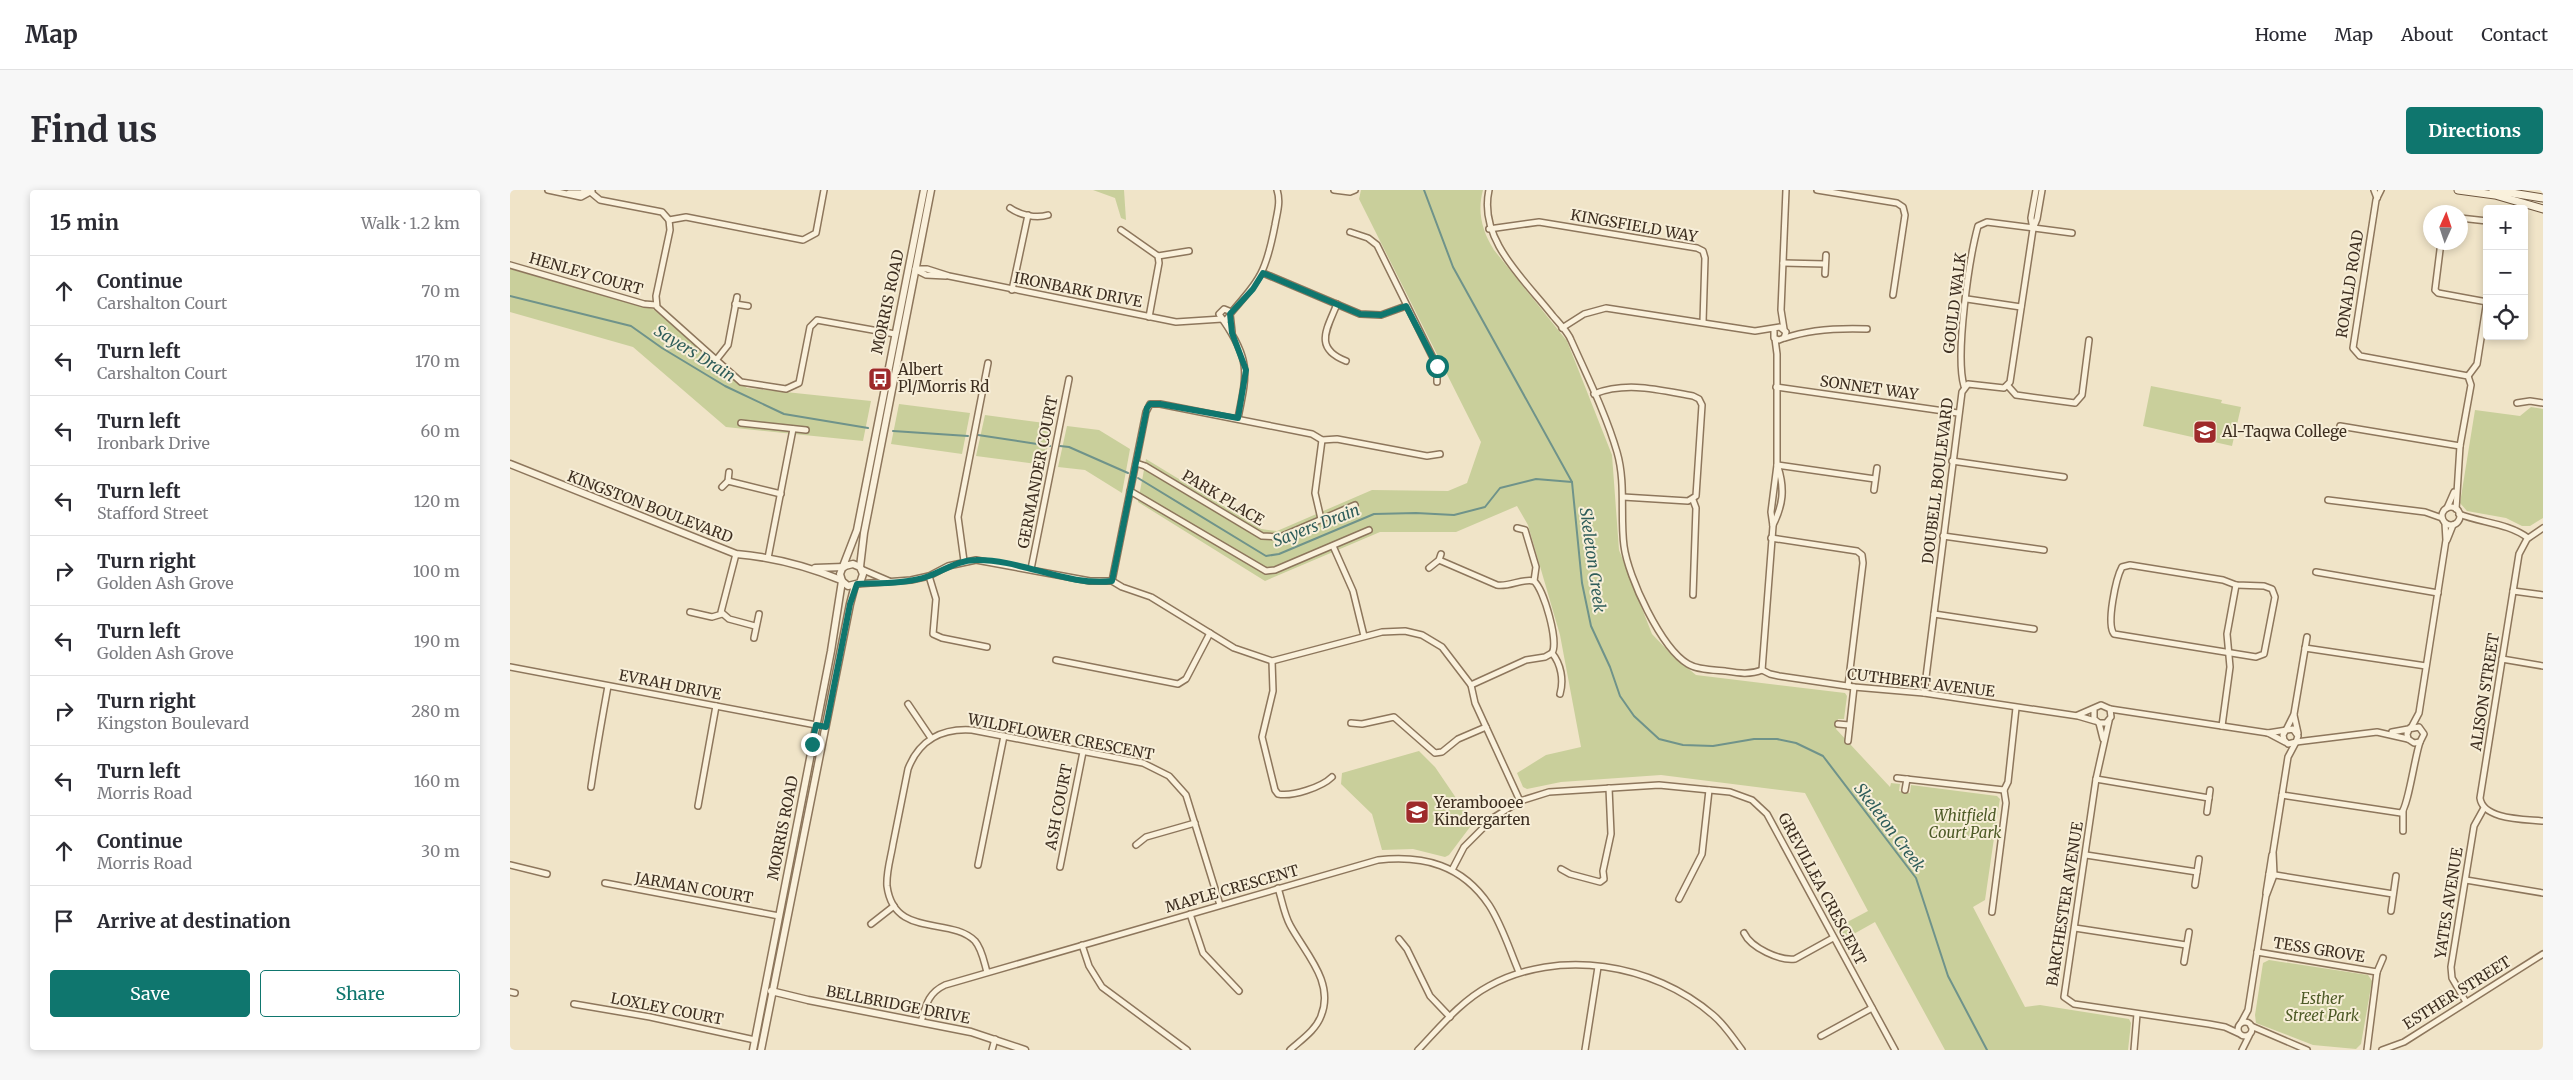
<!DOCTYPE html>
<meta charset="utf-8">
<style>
:root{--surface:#fff;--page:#f7f7f7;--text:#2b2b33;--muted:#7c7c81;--line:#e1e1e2;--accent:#0f766e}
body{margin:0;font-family:Merriweather,serif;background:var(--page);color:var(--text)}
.controls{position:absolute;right:15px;top:15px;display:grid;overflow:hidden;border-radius:5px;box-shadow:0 2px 8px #0003}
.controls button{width:45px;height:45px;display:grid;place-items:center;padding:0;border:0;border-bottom:1px solid var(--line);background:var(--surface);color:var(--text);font:25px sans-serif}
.compass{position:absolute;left:1913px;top:15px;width:45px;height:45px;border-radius:50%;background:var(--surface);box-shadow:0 2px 8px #0003;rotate:3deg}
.stop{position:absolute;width:15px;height:15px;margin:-11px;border:4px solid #0f766e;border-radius:50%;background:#fff}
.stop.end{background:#0f766e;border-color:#fff;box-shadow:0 1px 5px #0008}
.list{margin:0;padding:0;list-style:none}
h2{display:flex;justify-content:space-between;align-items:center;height:65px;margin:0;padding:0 20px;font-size:21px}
h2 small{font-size:16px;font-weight:400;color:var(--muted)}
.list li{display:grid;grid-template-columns:32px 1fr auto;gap:15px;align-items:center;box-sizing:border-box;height:70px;padding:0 20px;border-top:1px solid var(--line)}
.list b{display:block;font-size:19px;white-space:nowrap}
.list p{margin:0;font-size:16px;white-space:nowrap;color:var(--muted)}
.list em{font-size:16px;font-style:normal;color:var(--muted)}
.actions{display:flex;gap:10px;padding:15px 20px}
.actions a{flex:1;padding:11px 0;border:1px solid var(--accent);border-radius:5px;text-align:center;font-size:18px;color:var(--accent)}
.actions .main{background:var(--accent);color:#fff}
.icon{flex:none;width:28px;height:28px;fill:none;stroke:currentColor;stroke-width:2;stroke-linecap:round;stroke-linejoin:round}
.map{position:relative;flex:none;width:2033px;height:860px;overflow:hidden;border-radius:5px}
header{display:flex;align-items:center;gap:30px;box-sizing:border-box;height:70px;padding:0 25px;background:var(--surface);border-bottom:1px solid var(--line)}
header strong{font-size:24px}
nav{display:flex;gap:28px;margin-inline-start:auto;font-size:18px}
.intro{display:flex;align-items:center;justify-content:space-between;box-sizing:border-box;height:120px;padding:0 30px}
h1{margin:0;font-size:35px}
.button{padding:12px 22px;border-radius:5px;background:var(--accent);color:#fff;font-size:18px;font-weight:700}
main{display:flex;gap:30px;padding:0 30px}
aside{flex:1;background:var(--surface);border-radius:5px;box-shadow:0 2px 8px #0003}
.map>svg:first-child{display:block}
.green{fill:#c9cf9b}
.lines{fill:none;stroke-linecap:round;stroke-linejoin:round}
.stream{stroke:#6f938a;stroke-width:2}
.minor-casing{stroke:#8d765c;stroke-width:8}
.tertiary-casing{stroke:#8d765c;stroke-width:9}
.secondary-casing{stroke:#6f573f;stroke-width:9}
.minor{stroke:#faf1dc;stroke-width:5}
.tertiary{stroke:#faf1dc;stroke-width:6}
.secondary{stroke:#faf1dc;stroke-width:7}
.route{stroke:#0f766e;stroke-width:6}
.labels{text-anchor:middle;stroke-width:4;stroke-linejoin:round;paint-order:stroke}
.street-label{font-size:15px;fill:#3d2e20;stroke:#f7eed8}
.poi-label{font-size:15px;fill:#3d2e20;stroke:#f7eed8;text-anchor:start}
.park-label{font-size:15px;font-style:italic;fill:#4d5a26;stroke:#f7eed8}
.water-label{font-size:16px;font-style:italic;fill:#2f5d5a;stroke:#f7eed8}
</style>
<header>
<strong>Map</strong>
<nav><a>Home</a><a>Map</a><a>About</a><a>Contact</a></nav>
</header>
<div class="intro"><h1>Find us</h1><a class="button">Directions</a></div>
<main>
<aside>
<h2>15 min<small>Walk · 1.2 km</small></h2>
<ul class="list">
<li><svg class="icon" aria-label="ahead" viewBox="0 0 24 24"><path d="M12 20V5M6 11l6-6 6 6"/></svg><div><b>Continue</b><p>Carshalton Court</p></div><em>70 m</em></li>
<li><svg class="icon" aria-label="left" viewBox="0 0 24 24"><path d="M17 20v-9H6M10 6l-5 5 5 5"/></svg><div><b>Turn left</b><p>Carshalton Court</p></div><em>170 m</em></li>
<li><svg class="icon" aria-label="left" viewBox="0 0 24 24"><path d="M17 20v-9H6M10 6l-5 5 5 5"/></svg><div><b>Turn left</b><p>Ironbark Drive</p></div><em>60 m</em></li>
<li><svg class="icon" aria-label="left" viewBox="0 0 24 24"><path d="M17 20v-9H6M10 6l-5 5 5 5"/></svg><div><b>Turn left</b><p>Stafford Street</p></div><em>120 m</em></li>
<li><svg class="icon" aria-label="right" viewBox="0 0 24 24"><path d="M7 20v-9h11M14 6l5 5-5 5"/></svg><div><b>Turn right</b><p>Golden Ash Grove</p></div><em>100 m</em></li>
<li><svg class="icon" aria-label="left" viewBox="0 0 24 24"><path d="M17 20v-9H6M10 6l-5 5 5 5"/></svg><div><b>Turn left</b><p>Golden Ash Grove</p></div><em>190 m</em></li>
<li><svg class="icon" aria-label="right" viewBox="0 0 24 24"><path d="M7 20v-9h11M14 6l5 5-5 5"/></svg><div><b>Turn right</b><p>Kingston Boulevard</p></div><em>280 m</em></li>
<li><svg class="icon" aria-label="left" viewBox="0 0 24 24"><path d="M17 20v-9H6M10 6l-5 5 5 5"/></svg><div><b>Turn left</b><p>Morris Road</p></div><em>160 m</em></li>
<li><svg class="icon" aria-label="ahead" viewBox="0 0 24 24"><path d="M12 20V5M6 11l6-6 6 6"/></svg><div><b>Continue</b><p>Morris Road</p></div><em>30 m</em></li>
<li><svg class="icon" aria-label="arrive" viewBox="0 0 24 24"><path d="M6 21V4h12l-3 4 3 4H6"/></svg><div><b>Arrive at destination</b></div></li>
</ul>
<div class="actions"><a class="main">Save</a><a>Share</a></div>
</aside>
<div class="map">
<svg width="2033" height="860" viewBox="0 0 2033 860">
<rect width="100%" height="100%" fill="#f0e4c8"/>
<g class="green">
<polygon points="583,0 614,0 616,30 611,28 605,8"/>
<path d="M851 0H973C967 22 972 41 984 60L1057 151 1102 265 1109 360 1142 444 1163 466 1186 485 1335 503 1337 506 1334 529H1328L1326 539 1380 597 1381 593 1390 594 1389 601 1400 603 1401 595 1487 606 1490 609 1488 621 1475 710 1463 717 1515 817 1530 815 1619 829 1621 833 1618 860H1435L1365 732 1333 750 1326 738 1358 721 1295 603 1151 585 1051 592 1017 599 1013 597 1007 583 1036 565 1071 557 1050 445 1018 335 1007 316 946 342H870L755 391 628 312 636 269 751 339 767 341 862 300 938 301 957 293 971 252 849 9Z"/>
<polygon points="0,79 143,119 237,198 361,211 353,251 216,237 123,157 0,122"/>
<polygon points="1641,196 1712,210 1711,213 1731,217 1722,256 1633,236"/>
<polygon points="389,214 460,223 452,264 381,254"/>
<polygon points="2021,217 2033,219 2033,328 2020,336 2012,336 1996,328 1957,321 1950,313 1965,220 2010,226"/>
<polygon points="475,225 542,234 534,275 466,266"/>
<polygon points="557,236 589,240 620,259 612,303 575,280 548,277"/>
<polygon points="909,561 925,577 963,633 939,665 935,667 903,659 872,660 862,624 831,594 832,583"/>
<polygon points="1759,770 1858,785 1862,791 1851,854 1846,859 1803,855 1746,833 1745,825 1753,773"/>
</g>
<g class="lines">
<g class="stream">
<polyline points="914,0 943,77 1062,292 1072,393 1081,436 1100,477 1110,506 1124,526 1149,549 1173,555 1203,556 1244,549 1267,549 1286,553 1313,566 1406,688 1438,786 1477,860"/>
<polyline points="0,106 121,136 152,158 215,196 274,224 358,238"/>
<polyline points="383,241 458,246"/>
<polyline points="468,245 540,256"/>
<polyline points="550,256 559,257 618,283"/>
<polyline points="628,288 756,366 769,364 864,324 906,323 944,325 975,317 990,298 1026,289 1062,292"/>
</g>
<g class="minor-casing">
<g id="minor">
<polyline points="38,0 71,7 82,1"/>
<polyline points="78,0 90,10 152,22 159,30 176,27 293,50 306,43 314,0"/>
<polyline points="824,0 840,2 845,0"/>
<path d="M979 0C968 50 1015 90 1043 126 1049 133 1058 142 1061 150 1077 186 1096 224 1107 262 1116 293 1110 326 1114 356 1118 387 1151 458 1178 474 1188 480 1204 480 1215 481 1228 483 1240 485 1252 480"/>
<polyline points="1307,0 1387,13 1393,17 1395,25 1383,105"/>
<polyline points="1864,0 1867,8"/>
<polyline points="1871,0 1866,10 1843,158 1850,166 1958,186 1961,195 1950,256 1946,319"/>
<polyline points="59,3 71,3 78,0"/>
<path d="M500 18C510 25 526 29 538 25"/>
<polyline points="1950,28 1977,31"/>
<polyline points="159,30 160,40 146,106 147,117 231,192 276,199 289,193 300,137 307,130 385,144"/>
<polyline points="979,39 1029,32 1187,58 1193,61 1195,68 1193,132"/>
<polyline points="1523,39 1521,28 1526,0"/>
<polyline points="611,40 648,66 649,73 639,127"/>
<polyline points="840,42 858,48 867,55 927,176 927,192"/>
<polyline points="1931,52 1925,100 1928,103 1977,112"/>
<polyline points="648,66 679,61"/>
<polyline points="1273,73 1315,74"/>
<polyline points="0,75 134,114 146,115"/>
<polyline points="405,79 417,79 439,86 666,132 712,129"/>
<polyline points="406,80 416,85 436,86"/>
<polyline points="753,83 850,124 871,125 896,116"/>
<polyline points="1315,84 1316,65"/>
<polyline points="502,100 518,25"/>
<polyline points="1457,109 1511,117"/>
<polyline points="225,114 238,116"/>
<path d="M827 114C817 139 803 158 836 171"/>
<path d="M720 124C751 88 756 82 765 35 767 23 771 12 767 0"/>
<polyline points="720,125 716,130 713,130 709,124 714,119 719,121 720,124 722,142"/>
<path d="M713 130C741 171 737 183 728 228"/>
<polyline points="1052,138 1074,124 1096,118 1245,141 1270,137 1276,142 1274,148 1269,150 1264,148 1264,140"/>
<polyline points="1274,139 1271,120 1276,0"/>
<path d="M1275 148C1301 139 1330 138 1357 139"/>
<polyline points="207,169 218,155 227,107"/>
<polyline points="1958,186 1967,174 1977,110"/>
<path d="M1454 196C1445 165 1459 69 1468 36L1477 32 1562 43"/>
<polyline points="1498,196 1506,205 1565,213 1572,205 1579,150"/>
<polyline points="1266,197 1448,223"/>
<path d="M1084 204C1117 191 1149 200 1183 206L1189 209 1192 215 1186 306 1178 311 1113 307"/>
<polyline points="2007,213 2020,211 2033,213"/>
<polyline points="231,233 296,240"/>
<polyline points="1830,236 1950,256"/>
<polyline points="1442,271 1554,287"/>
<polyline points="626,273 635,276 752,346 770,347 845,315"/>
<polyline points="1267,275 1365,289"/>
<polyline points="218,291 271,304"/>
<polyline points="212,297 218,291 219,282"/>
<polyline points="1364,300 1367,278"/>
<polyline points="620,301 756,381 765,380 859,340"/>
<polyline points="1183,310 1186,318 1183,405"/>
<polyline points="1818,310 1915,322 1932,328"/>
<circle cx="1941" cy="326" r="9"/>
<polyline points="1937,318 1944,302"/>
<path d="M1949 324C1972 333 1998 333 2018 348"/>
<polyline points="811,329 805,303 812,250"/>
<path d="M1263 335C1273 315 1275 299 1268 277"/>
<path d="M1007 338 1015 340 1026 377 1024 391C1034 400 1049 452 1042 463 1051 474 1054 490 1050 504"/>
<path d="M2033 338 2017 349 2009 364 1970 608C1973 630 2015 629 2033 631"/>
<polyline points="1433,346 1534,360"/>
<polyline points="1261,348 1347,361 1352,365 1353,373 1338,496"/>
<polyline points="1937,350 1943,335"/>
<polyline points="823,356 843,401 854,446"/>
<polyline points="226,364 211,422 219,429 245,436"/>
<polyline points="258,368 283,239"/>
<path d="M929 370 987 395C1000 397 1012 388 1024 391"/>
<polyline points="454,371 448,327 478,173"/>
<path d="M1620 375 1713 390 1726 395 1754 396 1762 399 1765 407 1754 464 1746 467 1604 444C1596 434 1606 388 1612 377Z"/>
<polyline points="919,378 929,370 931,364"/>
<polyline points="351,379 379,391"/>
<polyline points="521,379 559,189"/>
<polyline points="1806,382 1928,403"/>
<polyline points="419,386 426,409 423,444 432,448 477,457"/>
<polyline points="602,391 636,222 640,214 650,214 802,244 812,250 827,249 917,266 930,264"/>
<polyline points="347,394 401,390 419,386 438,376 466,370 580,391 602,391 612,397 641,407 724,458 762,471 872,442 895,441 912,445 932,457 961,495 965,513 1010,611"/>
<polyline points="2003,401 2033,405"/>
<polyline points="180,422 202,427 212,424"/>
<polyline points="1424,424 1524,439"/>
<polyline points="244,448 249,424"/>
<polyline points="1795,458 1916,476"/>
<polyline points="1992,469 2033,476"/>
<polyline points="546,470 668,494 676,489 700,443"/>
<path d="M762 471 763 501 752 547 765 600 768 604C782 607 812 597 822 587"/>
<polyline points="0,477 306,535"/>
<polyline points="1252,480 1260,484 1269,486 1344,497 1414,503 1568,526 1585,531"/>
<polyline points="1252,480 1263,336 1261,322 1267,275 1267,164 1265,149"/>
<polyline points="961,495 1016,470 1035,467 1042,463"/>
<polyline points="1414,503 1452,202 1458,194 1494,198 1500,192 1523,39 1527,29 1532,0"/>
<polyline points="398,514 421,548"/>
<polyline points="1600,519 1758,543 1775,552"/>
<polyline points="1568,525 1591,515 1600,519 1601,527 1596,533 1589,533 1584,529 1584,520"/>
<polyline points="1784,525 1788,543"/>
<polyline points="1599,531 1586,589 1554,807 1564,814 1699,834 1715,837 1728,843"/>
<polyline points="841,533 852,534 884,527 925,563 932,562 948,549 976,537"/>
<polyline points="1589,533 1593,549"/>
<polyline points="1328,534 1339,535"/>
<polyline points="1712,536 1720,477 1717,444 1726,395"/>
<polyline points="1901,538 1909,523 1936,350 1935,333"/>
<polyline points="1776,540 1784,524 1797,447"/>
<polyline points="1882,542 1909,537 1914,544 1910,552 1904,553 1898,549 1897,544 1900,538"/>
<polyline points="1758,543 1783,539 1788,546 1786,552 1778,554 1774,550 1773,545 1776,540"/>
<polyline points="1338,551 1344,497"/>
<polyline points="1786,552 1867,542 1898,549"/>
<polyline points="1387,588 1494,600 1498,592 1506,518"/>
<polyline points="1586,589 1699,608"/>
<path d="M81 597C86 563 92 529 98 496"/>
<polyline points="1395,600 1397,589"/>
<path d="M1772 605 1891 623C1898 618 1905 565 1910 552"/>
<polyline points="188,616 206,516"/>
<polyline points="1697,622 1700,600"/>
<polyline points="1893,641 1893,621"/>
<polyline points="626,655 636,647 685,633"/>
<polyline points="1576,665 1687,682"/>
<polyline points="0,675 37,684"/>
<polyline points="468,675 494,546"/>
<polyline points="550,677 573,562"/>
<polyline points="1051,679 1060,684 1090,692 1094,689 1093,681 1101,644 1099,598"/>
<polyline points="942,680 954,657 983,628 1010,611 1039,602 1149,595 1220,602 1242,610 1257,624 1385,860"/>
<polyline points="1759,684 1883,704"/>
<polyline points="1956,690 2033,703"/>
<polyline points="95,693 269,726"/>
<polyline points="1685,695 1689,669"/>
<path d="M768 698C772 710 774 724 780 735 795 763 825 792 811 826 806 840 791 850 780 860"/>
<polyline points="1756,703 1762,665"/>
<polyline points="1169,709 1192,664 1199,600"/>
<polyline points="1881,721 1886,686"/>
<polyline points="1482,722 1496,613 1494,600"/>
<polyline points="680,724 693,763 729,801"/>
<polyline points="361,734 384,716"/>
<polyline points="1565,738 1676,755"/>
<path d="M1234 743C1241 758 1270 771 1285 769L1323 748"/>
<polyline points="889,749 897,759 920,806 940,827"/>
<polyline points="572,755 579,776 592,797 677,860"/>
<polyline points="1747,762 1867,782"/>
<polyline points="1674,772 1679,742"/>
<path d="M477 782C474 772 472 759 465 751 440 726 384 749 377 696 376 682 381 667 383 654 388 629 393 604 398 579 409 550 432 538 462 540L633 573 659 586 676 605 710 715"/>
<polyline points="0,802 5,803"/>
<polyline points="1956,812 1942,788 1941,777 1964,636 1974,618"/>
<polyline points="64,814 140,827 245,850"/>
<circle cx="1735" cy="839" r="7"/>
<path d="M411 832C416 815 418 803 435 795L868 670C914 665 952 675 979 715 992 735 1000 761 1009 782"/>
<polyline points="1731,833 1738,820 1756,706 1764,685 1763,662 1778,567 1786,552"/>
<polyline points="1741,836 1797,860"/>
<polyline points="1311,846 1362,818"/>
<polyline points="482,860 485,849"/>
<path d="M908 860C930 837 951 811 979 796 1048 758 1143 773 1203 825 1215 835 1223 848 1232 860"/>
<polyline points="1075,860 1088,777"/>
<polyline points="1624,860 1627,824"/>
<polyline points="1732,860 1739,846"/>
<polyline points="1857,860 1867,782 1873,768"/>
<polyline points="1872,860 1894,852 2033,764"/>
</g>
</g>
<g class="tertiary-casing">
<g id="tertiary">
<path d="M0 274 226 364C262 367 297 376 331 390"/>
<polyline points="335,376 343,374 350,377 353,384 350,393 338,396 332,391 330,384 347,340 414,0"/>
<polyline points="350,377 354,343 421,0"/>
<polyline points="305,378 334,377"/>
<polyline points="261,801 298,810 461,842 515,860"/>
<polyline points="243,860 321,461 332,391"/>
<polyline points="251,860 340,414 345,395"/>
</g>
</g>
<g class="secondary-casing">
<g id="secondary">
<polyline points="1948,0 1985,5 2033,19"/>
<polyline points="1983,0 2033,8"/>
</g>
</g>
<use href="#minor" class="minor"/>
<use href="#tertiary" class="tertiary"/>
<use href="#secondary" class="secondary"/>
</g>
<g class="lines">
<path class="route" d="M302 554 306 535 316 537 340 414 347 394C370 393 397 394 419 386 435 380 448 370 466 370 510 369 559 397 602 391L637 218 640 214H650L728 228 736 180 722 143 720 124 743 99 753 83 850 124 871 125 896 116 927 176"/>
</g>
<defs>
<g id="bus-square" transform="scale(1.25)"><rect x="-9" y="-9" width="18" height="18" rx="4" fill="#9e2a2b" stroke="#f7eed8"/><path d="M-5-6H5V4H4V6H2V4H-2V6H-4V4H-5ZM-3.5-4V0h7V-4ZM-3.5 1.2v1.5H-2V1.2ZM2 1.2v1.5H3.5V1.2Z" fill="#fff"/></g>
<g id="school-square" transform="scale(1.25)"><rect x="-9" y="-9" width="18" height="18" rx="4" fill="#9e2a2b" stroke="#f7eed8"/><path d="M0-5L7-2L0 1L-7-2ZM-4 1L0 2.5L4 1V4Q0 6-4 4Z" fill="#fff"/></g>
</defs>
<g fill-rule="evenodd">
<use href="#bus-square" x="370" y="189"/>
<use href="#school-square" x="1695" y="242"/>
<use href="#school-square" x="907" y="622"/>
</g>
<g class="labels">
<g class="street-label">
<text transform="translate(1124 36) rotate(10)" y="5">KINGSFIELD WAY</text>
<text transform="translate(76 84) rotate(16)" y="5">HENLEY COURT</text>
<text transform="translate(1840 94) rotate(-81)" y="5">RONALD ROAD</text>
<text transform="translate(568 100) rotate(11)" y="5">IRONBARK DRIVE</text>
<text transform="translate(378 112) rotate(-78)" y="5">MORRIS ROAD</text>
<text transform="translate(1445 113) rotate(-83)" y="5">GOULD WALK</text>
<text transform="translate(1359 198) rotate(8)" y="5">SONNET WAY</text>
<text transform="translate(528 282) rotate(-79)" y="5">GERMANDER COURT</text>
<text transform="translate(1428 291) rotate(-83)" y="5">DOUBELL BOULEVARD</text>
<text transform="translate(713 308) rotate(31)" y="5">PARK PLACE</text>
<text transform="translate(140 317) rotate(21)" y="5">KINGSTON BOULEVARD</text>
<text transform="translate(1411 493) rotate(7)" y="5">CUTHBERT AVENUE</text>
<text transform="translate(160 495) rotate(11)" y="5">EVRAH DRIVE</text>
<text transform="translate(1975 502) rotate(-81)" y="5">ALISON STREET</text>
<text transform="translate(551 547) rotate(11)" y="5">WILDFLOWER CRESCENT</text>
<text transform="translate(549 617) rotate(-79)" y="5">ASH COURT</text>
<text transform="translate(273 638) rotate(-79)" y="5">MORRIS ROAD</text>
<text transform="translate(184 698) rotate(10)" y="5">JARMAN COURT</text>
<text transform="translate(722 699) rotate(-16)" y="5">MAPLE CRESCENT</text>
<text transform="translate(1312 699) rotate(62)" y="5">GREVILLEA CRESCENT</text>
<text transform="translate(1939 713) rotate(-81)" y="5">YATES AVENUE</text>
<text transform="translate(1555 714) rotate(-81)" y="5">BARCHESTER AVENUE</text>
<text transform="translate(1809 760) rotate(9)" y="5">TESS GROVE</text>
<text transform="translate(1947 803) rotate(-32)" y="5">ESTHER STREET</text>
<text transform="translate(388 815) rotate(11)" y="5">BELLBRIDGE DRIVE</text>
<text transform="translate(157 819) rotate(11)" y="5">LOXLEY COURT</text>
</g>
<g class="poi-label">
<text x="388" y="185">Albert<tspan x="388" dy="17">Pl/Morris Rd</tspan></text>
<text x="1712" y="247">Al-Taqwa College</text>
<text x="924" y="618">Yerambooee<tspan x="924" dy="17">Kindergarten</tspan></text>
</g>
<g class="park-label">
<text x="1455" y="631">Whitfield<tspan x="1455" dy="17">Court Park</tspan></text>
<text x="1812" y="814">Esther<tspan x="1812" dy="17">Street Park</tspan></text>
</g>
<g class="water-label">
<text transform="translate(185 163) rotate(32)" y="6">Sayers Drain</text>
<text transform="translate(806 335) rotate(-21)" y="6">Sayers Drain</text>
<text transform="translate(1083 370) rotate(82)" y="6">Skeleton Creek</text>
<text transform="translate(1380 637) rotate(53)" y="6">Skeleton Creek</text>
</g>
</g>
</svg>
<div class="controls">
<button>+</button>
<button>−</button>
<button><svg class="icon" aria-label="locate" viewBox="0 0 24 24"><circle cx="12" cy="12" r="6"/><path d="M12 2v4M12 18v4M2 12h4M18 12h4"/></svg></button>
</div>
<svg class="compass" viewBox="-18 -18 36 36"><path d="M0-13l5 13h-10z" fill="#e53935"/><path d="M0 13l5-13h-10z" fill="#7c7c81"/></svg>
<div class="stop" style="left:927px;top:176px"></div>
<div class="stop end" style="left:302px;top:554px"></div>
</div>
</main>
